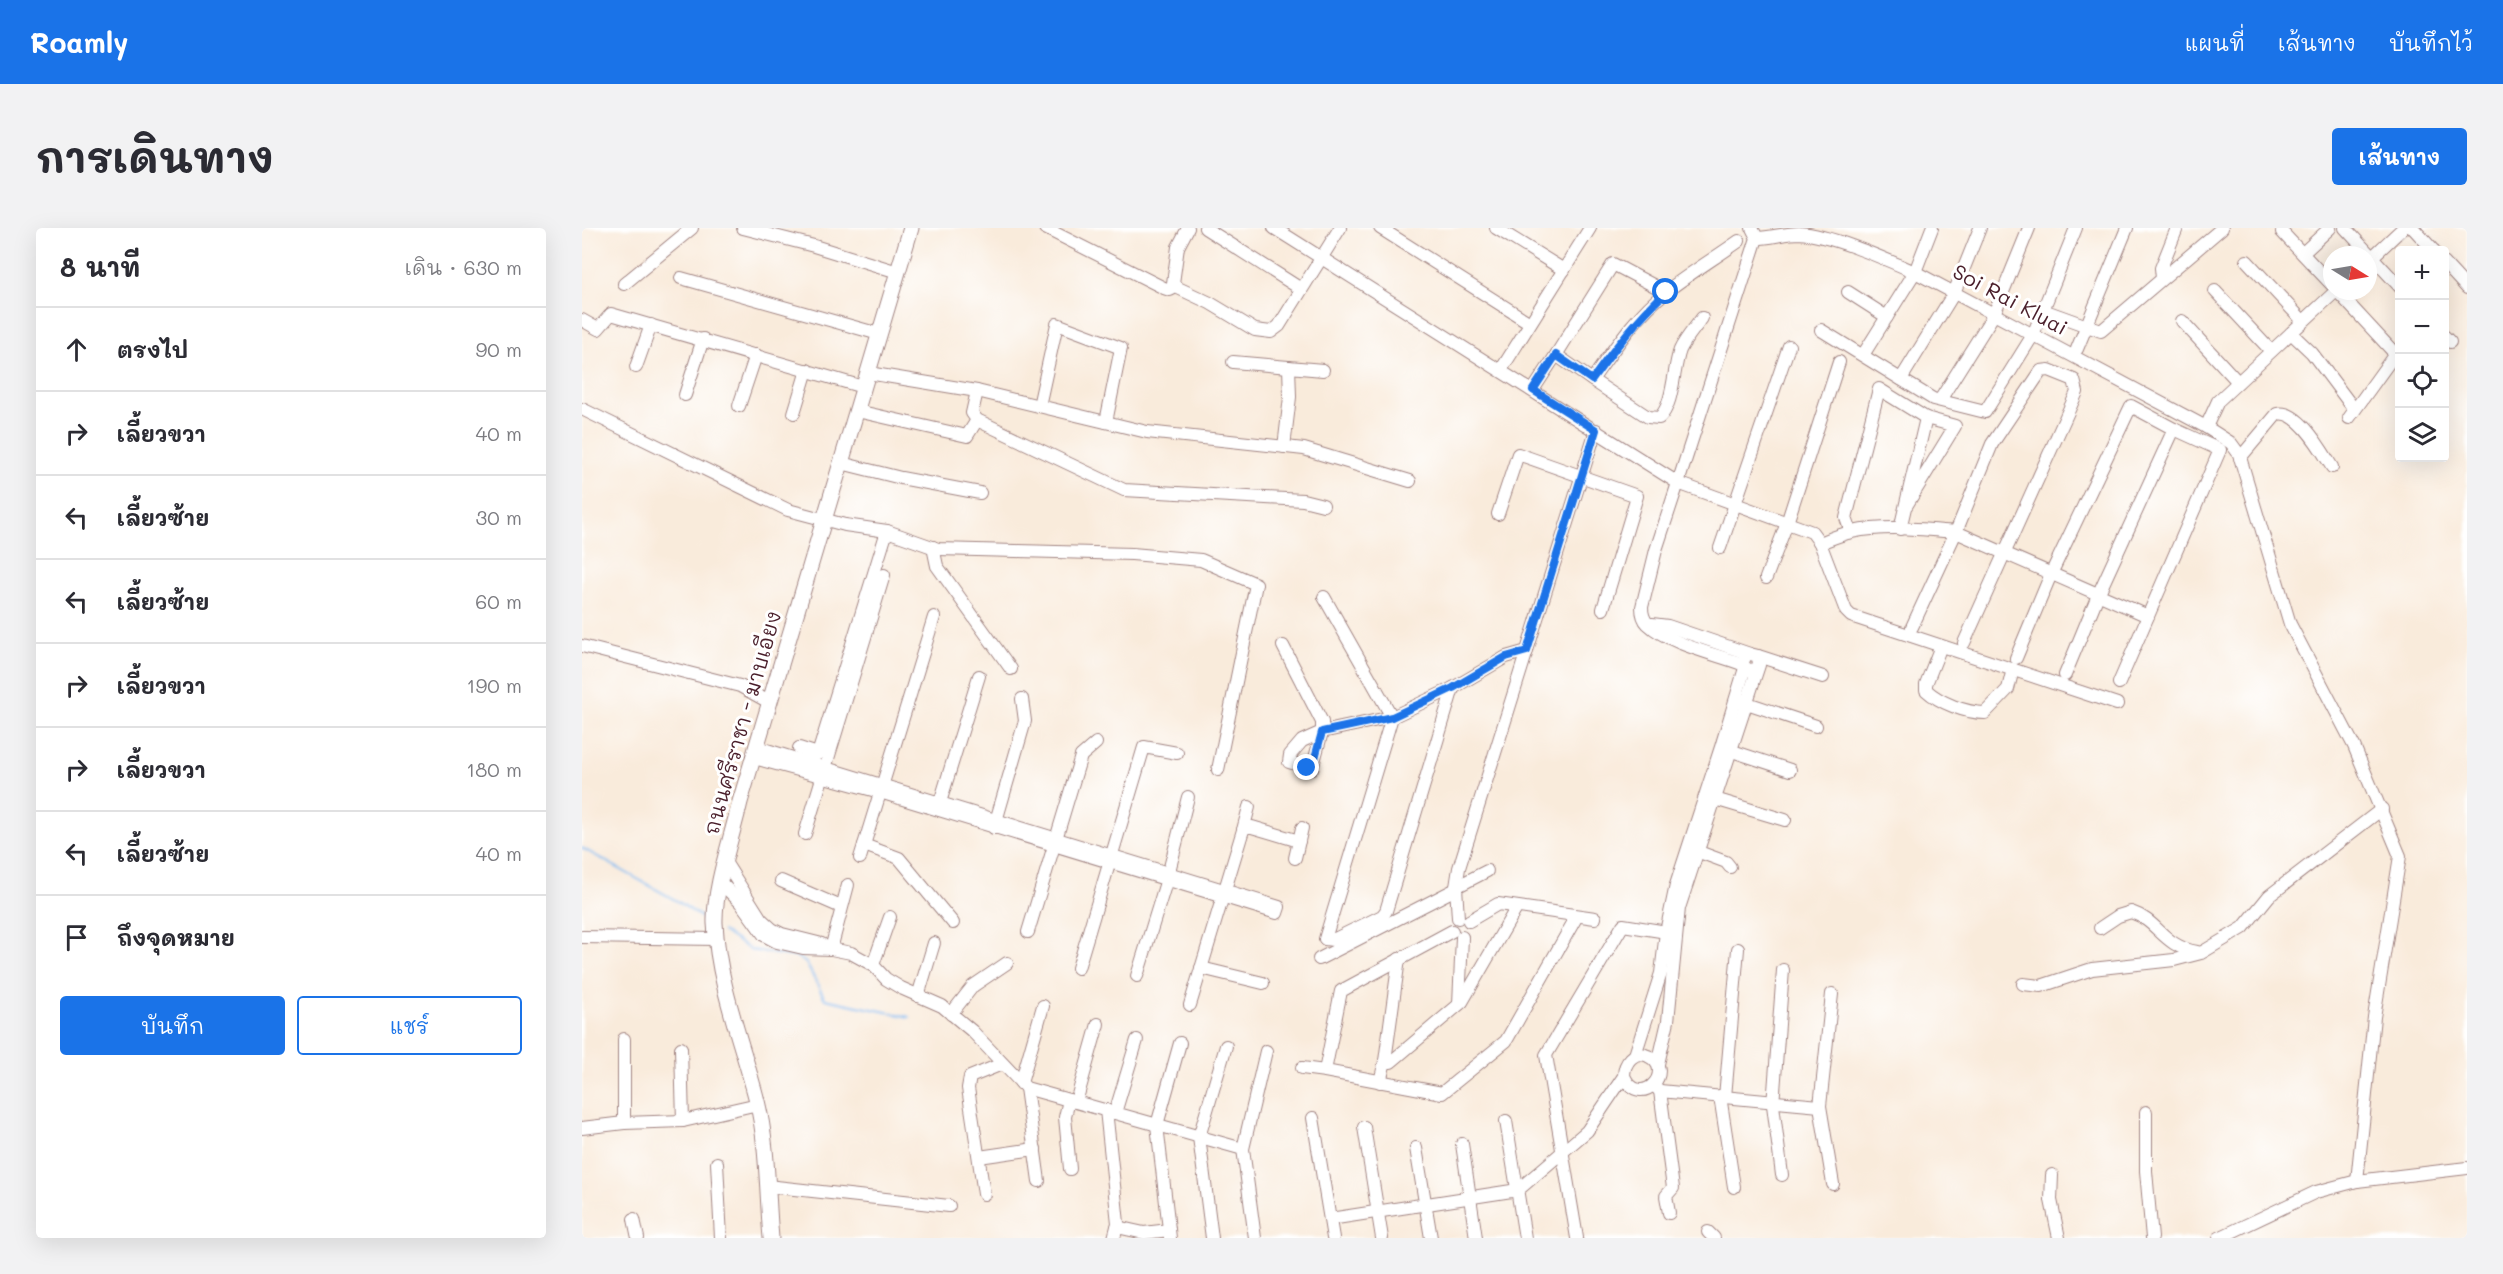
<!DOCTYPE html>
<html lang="th">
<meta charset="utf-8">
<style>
:root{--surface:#fff;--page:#f2f2f3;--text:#2b2b33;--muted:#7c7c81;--line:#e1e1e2;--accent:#1a73e8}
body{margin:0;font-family:Mali,"Playpen Sans Thai",sans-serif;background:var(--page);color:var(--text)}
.controls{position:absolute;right:18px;top:18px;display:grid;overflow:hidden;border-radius:6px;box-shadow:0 6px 24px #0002}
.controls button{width:54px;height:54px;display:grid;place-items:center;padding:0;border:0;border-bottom:2px solid var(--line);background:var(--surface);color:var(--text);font:30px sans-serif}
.compass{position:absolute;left:1741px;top:18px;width:54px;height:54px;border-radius:50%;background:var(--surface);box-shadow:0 6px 24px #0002;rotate:101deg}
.stop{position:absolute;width:18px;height:18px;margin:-14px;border:4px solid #1a73e8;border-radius:50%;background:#fff}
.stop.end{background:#1a73e8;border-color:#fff;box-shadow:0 2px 6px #0008}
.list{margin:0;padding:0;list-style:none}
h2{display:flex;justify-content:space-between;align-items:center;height:78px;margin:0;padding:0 24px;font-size:26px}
h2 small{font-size:20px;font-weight:400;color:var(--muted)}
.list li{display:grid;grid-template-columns:39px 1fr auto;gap:18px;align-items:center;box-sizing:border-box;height:84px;padding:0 24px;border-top:2px solid var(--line)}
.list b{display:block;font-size:22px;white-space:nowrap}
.list em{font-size:20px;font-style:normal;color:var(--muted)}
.actions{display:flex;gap:12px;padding:18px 24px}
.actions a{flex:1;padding:14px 0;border:2px solid var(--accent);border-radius:6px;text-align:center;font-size:21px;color:var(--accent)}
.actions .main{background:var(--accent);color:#fff}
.icon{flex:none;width:33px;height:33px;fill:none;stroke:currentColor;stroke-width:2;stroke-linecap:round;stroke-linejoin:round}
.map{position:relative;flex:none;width:1885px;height:1010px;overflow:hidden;border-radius:6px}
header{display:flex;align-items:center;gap:36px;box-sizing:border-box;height:84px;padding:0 30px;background:var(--accent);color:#fff}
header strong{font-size:28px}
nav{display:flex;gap:33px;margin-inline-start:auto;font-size:21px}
.intro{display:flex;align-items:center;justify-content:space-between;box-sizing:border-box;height:144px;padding:0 36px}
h1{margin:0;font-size:42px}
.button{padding:15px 27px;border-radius:6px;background:var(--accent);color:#fff;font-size:21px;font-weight:700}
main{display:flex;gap:36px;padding:0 36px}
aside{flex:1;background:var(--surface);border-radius:6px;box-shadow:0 6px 24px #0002}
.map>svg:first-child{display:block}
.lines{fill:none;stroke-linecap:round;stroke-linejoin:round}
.stream{stroke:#80baf1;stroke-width:2}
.minor-casing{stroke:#a28583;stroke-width:14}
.major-casing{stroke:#a28583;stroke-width:17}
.minor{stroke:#fff;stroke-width:12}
.major{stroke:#fff;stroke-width:15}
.route{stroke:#1a73e8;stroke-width:8}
.labels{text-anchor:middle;stroke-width:6;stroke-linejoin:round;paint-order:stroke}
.street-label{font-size:21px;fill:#4a1f2b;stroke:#fff}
</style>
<header>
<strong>Roamly</strong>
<nav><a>แผนที่</a><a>เส้นทาง</a><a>บันทึกไว้</a></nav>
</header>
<div class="intro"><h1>การเดินทาง</h1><a class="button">เส้นทาง</a></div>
<main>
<aside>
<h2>8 นาที<small>เดิน · 630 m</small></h2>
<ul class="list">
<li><svg class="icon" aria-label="ahead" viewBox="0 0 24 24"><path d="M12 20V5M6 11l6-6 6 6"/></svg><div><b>ตรงไป</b></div><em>90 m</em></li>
<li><svg class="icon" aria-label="right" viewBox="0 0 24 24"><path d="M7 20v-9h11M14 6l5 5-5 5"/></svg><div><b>เลี้ยวขวา</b></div><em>40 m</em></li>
<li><svg class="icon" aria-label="left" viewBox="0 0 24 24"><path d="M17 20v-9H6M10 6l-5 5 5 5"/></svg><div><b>เลี้ยวซ้าย</b></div><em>30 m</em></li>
<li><svg class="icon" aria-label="left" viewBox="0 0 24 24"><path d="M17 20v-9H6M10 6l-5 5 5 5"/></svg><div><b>เลี้ยวซ้าย</b></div><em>60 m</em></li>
<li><svg class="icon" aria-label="right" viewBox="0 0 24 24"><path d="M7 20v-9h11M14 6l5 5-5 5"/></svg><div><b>เลี้ยวขวา</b></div><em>190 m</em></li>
<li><svg class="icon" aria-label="right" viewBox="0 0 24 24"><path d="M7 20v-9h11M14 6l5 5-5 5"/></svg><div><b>เลี้ยวขวา</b></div><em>180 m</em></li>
<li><svg class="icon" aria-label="left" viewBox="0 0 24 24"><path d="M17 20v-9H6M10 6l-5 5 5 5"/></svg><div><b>เลี้ยวซ้าย</b></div><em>40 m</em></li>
<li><svg class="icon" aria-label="arrive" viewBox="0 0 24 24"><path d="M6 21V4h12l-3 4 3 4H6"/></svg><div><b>ถึงจุดหมาย</b></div></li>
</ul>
<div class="actions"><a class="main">บันทึก</a><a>แชร์</a></div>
</aside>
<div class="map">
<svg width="1885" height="1010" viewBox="0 0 1885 1010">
<rect width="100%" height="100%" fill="#fff"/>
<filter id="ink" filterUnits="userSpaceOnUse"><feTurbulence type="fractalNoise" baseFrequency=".0167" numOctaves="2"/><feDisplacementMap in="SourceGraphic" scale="12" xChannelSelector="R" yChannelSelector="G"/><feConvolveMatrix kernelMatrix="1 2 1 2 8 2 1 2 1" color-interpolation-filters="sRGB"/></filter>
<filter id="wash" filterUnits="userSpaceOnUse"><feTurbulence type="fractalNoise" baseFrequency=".008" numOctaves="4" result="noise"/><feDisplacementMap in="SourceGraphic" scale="24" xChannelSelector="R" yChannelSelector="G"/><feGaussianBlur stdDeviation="1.35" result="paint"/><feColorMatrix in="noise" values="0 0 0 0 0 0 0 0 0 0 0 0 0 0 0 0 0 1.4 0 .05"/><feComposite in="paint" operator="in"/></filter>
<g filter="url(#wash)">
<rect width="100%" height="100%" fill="#f9ebdb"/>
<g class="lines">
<g class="stream">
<polyline points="0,620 95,673 128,695"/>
<polyline points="140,703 169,722 215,729 224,735 243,771 328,789"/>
</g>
</g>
</g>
<g filter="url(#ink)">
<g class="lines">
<g class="minor-casing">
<g id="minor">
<polyline points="161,0 232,18 316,44"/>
<polyline points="463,0 582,60 588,62 594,59 628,75 673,102 689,104 697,98 758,0"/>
<polyline points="623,0 719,61"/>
<polyline points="692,0 1096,255 1175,10 1170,0"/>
<polyline points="798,0 948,95"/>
<polyline points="914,0 982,42"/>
<polyline points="1763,0 1818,59"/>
<polyline points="1831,0 1851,22"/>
<polyline points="1700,4 1750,57"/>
<path d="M1175 10C1189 10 1203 5 1217 5 1250 7 1303 31 1333 44L1624 199 1649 215 1657 226 1708 396 1772 518 1818 628 1792 789 1775 953"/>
<polyline points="1721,25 1748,0"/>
<polyline points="1665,33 1721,93"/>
<polyline points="1786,33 1821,0"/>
<polyline points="1862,35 1885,60"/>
<polyline points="99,50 297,106"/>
<polyline points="1580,50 1579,40 1595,0"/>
<polyline points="42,56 110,0"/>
<polyline points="594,59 591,55 596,19 606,0"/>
<polyline points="1633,63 1689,123"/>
<polyline points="1755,63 1818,131"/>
<polyline points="1266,64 1305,89"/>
<polyline points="1461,82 1519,103 1640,0"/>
<polyline points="0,92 16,101 29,86 281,159"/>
<polyline points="1600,93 1656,154"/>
<polyline points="1239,102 1351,171 1403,184 1451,107 1494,0"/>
<polyline points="1709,105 1730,125 1772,181"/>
<polyline points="1862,108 1868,114"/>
<polyline points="1495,121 1545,0"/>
<polyline points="974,127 1031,36 1084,64"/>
<polyline points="1281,127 1333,44 1350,0"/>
<polyline points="651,134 741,142"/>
<polyline points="54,139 69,97"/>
<polyline points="919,142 1008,0"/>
<polyline points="286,145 395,163 565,204 722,221 828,253"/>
<polyline points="1319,151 1372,65 1398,0"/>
<path d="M1010 152 1066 189 1077 190C1092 177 1091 140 1098 122 1103 111 1113 100 1120 90"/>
<path d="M951 162 974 127 1010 152C1032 121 1054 87 1085 63 1108 45 1133 30 1157 13"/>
<polyline points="395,163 390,185 395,192 542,262 721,272 741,277"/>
<polyline points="103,167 121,111"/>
<polyline points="1358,172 1412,86 1447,0"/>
<polyline points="157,178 174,127"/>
<polyline points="457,178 475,96 539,120 524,194"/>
<polyline points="0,181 206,282 263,297 305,303 356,321 550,326 619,332 674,356 636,542"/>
<polyline points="275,183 385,208 395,192"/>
<polyline points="212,185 225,142"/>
<polyline points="1767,190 1813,126"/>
<polyline points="1624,199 1636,173 1754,63"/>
<polyline points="702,219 708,169 707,139"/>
<path d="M1658 230 1695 186C1716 180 1740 223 1750 239"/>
<polyline points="259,235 319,250 398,265"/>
<polyline points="916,286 936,226 1055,268 1021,381"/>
<polyline points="1318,301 1344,190 1373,198 1324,278"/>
<polyline points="1269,304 1264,290 1297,161 1344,190"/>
<path d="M1238 315C1248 311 1259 306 1270 304 1303 297 1341 301 1374 304L1566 388"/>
<polyline points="351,319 355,338 429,441"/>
<polyline points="1138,320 1207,118"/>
<polyline points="1184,350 1205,295 1257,134"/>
<polyline points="742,369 810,489 743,711 751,712 800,688 804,683 871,460"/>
<polyline points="1070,396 1086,398 1168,426"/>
<polyline points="1330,399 1374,304 1410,216 1459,143 1467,142 1492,152 1495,164 1382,415"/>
<polyline points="0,418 158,458 187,474"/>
<polyline points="701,418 740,494 740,504 730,541 707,534 708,527 720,513 740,504 810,489 871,460 924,429 945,423"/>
<path d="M1359 418 1344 456V462C1358 475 1384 485 1403 485L1426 461 1431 441"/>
<polyline points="1176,428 1241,449"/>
<polyline points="1434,430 1469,346 1549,178 1592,201 1638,222 1537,455"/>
<path d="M1160 436C1133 426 1087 416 1066 396 1061 391 1060 386 1060 379L1074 322 1096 255 1230 304 1238 315 1264 383 1269 388 1535 476"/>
<polyline points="1483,447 1516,367 1592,201"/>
<polyline points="1156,472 1234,498"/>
<polyline points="217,520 236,526 305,303"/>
<polyline points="1141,520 1208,542"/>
<polyline points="172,530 298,564 695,685 697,679 175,519"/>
<polyline points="1126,569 1203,592"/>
<polyline points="356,581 397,448"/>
<polyline points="412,600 443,493 440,471"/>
<polyline points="661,602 667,579"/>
<polyline points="223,606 302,347"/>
<polyline points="282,617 317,630 371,695"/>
<polyline points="1109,621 1144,634 1148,639"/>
<polyline points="278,630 352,389"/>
<polyline points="713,630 720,600"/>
<polyline points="143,634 179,691 190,701 200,706 240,716"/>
<polyline points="199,653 259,679"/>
<polyline points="138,654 158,674 182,707 195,714 221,720 249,721 269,725 291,737 304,751 319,760 360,778 390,803 444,860 661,921"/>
<polyline points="874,659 905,643"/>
<polyline points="876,690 874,659 877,640 1014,202"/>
<polyline points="887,693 916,676 1013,690"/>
<path d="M1518 700 1536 688 1549 684C1577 693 1580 718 1615 724"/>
<polyline points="446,704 499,528 514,515"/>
<polyline points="0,709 135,711"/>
<polyline points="249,721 266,657"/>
<polyline points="737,731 874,661"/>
<polyline points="291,737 308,689"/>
<polyline points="496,740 562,519 595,525"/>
<polyline points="619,740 681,755"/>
<polyline points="555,748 585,651 606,569"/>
<polyline points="1441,756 1459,758 1510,741 1592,732 1619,725 1661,700 1687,668 1800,581"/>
<polyline points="1250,766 1238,878 1251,956"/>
<polyline points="336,768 352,715"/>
<polyline points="877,776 880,709"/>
<polyline points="608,777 661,602 665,599 670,599 717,613"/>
<polyline points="369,786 391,758 425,735"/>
<polyline points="42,811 42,895"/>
<polyline points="99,820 101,893"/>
<polyline points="1053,827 1079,745 1084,704 1094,657 1139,519 1163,440"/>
<polyline points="803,833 817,731"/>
<polyline points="1076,836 1086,793 1097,680 1177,437 1176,428 1168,426 1164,427 1160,436 1166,442 1175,441"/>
<polyline points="720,840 743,843 759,763 870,703"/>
<polyline points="743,843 860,865 924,813 995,688"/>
<polyline points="798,854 803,833 809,834 880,774 935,679"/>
<polyline points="439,855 461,778"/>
<polyline points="1071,857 1078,863 1238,878"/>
<polyline points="444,860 457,953"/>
<polyline points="1078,863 1091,960 1084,968 1087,985"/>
<polyline points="1138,868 1152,959"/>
<polyline points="1143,869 1156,721"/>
<polyline points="487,872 483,889 488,941"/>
<polyline points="494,874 516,796"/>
<polyline points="524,882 536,995 532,1010"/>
<polyline points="1564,884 1564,943 1570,1010"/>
<polyline points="533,885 555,812"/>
<polyline points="731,890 751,1010"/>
<polyline points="924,893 943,1010"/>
<polyline points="782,899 800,1010"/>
<polyline points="0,900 42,895 101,893 176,876"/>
<polyline points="880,916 894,1010"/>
<polyline points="834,920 849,1010"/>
<polyline points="397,929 453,921"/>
<polyline points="135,935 139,1010"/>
<polyline points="1200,947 1191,877 1201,742"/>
<polyline points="1470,947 1469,972 1477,1010"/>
<polyline points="185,958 367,978"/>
<polyline points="402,966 386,860 388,849 420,836"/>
<polyline points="52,991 56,1010"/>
<path d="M748 991 936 962 1005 903 1042 848C1042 835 1052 821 1066 828 1095 841 1059 884 1042 848"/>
<polyline points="535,999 562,1005 587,1002"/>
<polyline points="1126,1004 1132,1010"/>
<polyline points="588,1010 575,897 598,815"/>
<polyline points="630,1010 617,909 644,818"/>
<polyline points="673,1010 661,921 684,823"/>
<polyline points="995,1010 964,827 1041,697 1091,705"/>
<polyline points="1637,1010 1734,964 1775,953 1885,940"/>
</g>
</g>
<g class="major-casing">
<path id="major" d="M189 1010C185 965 186 917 175 873 160 814 136 756 133 695 132 660 150 609 158 574L329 0"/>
</g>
<use href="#minor" class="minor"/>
<use href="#major" class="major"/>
</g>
</g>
<g class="lines" filter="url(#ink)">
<path class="route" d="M725 540 730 541 740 504 810 489 871 460 924 429 945 423 1014 202 951 162 974 127 1010 152C1033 120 1055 91 1084 64"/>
</g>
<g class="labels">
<g class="street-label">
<text transform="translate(1428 72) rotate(28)" y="7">Soi Rai Kluai</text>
<text transform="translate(161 495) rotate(-74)" y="7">ถนนศรีราชา - มาบเอียง</text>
</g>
</g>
</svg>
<div class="controls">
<button>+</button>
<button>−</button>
<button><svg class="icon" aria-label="locate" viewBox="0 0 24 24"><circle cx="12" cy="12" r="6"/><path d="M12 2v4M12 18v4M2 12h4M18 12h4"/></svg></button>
<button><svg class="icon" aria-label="layers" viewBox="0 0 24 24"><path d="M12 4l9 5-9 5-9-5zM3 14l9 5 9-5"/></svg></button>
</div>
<svg class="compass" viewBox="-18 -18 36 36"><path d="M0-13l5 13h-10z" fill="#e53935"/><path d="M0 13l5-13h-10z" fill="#7c7c81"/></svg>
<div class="stop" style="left:1084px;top:64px"></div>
<div class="stop end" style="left:725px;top:540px"></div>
</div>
</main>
